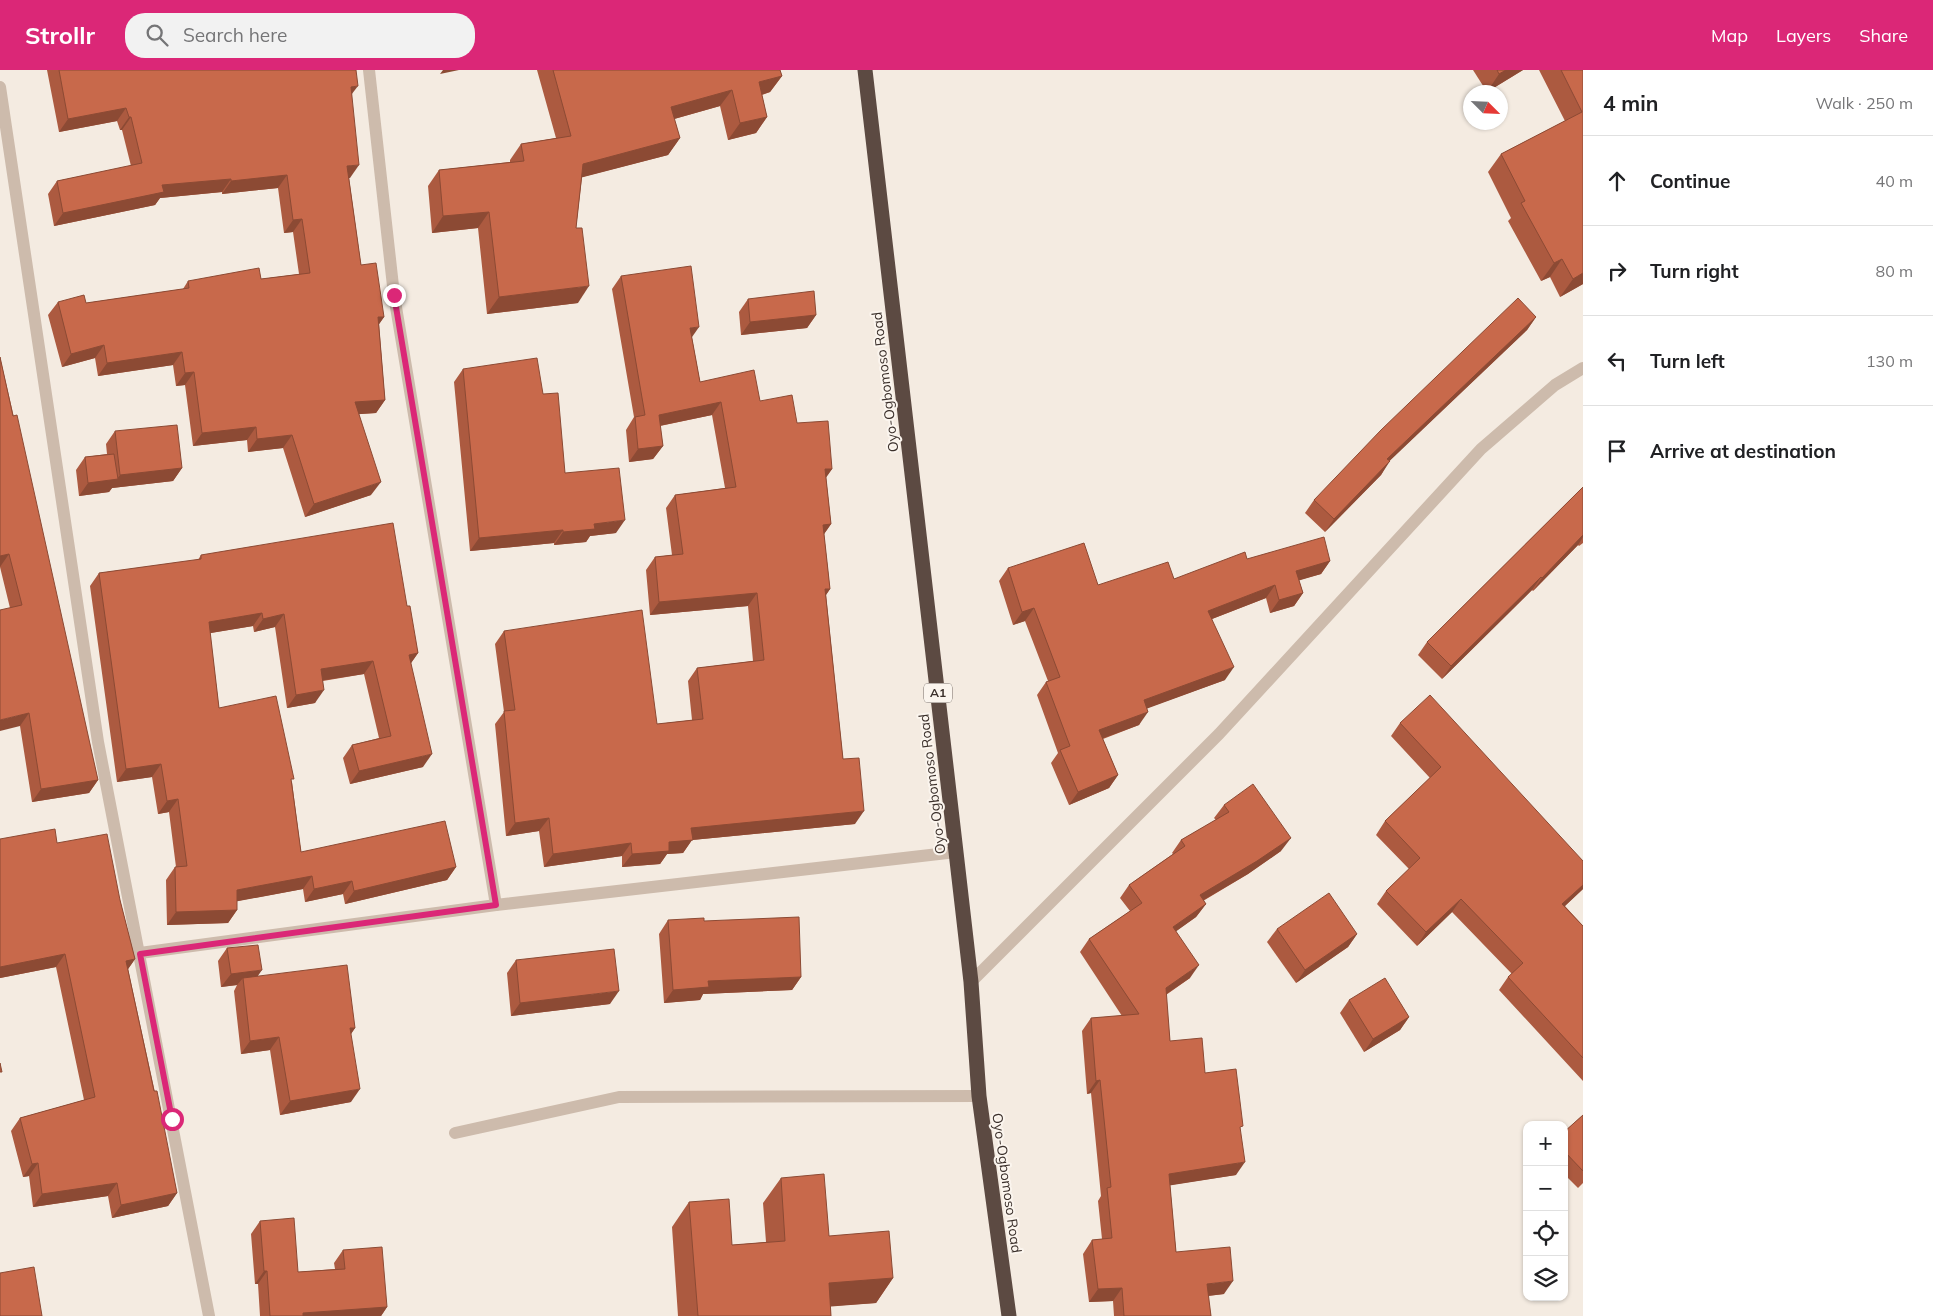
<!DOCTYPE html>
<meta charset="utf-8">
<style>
:root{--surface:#fff;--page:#f2f2f2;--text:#202124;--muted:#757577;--line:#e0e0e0;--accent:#db2777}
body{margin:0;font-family:Mulish,sans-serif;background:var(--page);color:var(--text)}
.controls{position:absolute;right:15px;bottom:15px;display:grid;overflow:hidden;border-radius:10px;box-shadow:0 1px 4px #0004}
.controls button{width:45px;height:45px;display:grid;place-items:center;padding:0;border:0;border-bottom:1px solid var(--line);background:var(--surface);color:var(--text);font:25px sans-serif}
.compass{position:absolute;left:1463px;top:15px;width:45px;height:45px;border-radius:50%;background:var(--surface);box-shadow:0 1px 4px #0004;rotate:114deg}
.stop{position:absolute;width:15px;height:15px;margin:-11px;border:4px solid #db2777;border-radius:50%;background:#fff}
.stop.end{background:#db2777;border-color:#fff;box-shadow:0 1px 5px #0008}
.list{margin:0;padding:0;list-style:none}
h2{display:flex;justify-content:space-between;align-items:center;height:65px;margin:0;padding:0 20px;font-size:21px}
h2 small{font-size:16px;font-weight:400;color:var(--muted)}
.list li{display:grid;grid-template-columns:32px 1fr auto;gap:15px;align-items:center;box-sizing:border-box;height:90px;padding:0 20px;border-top:1px solid var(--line)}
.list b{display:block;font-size:19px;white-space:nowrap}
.list em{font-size:16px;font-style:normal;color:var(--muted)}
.icon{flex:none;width:28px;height:28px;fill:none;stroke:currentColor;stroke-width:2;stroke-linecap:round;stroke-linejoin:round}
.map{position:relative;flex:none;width:1583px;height:1246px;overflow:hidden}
header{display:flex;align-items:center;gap:30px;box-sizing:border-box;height:70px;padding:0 25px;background:var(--accent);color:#fff}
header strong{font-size:24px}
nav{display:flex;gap:28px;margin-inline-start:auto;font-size:18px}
.search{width:350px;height:45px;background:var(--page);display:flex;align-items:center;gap:12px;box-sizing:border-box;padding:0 18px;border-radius:20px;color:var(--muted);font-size:19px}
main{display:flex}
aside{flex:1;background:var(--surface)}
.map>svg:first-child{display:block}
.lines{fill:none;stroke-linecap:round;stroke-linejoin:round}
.street{stroke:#cdbbac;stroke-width:12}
.highway{stroke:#5c4a42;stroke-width:15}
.wall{fill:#ac5a40}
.shaded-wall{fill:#8c4a34}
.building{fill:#c8694b;stroke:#8c4a34}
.route{stroke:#db2777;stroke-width:6}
.labels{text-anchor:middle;stroke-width:4;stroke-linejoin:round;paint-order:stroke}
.shield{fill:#fbf5ee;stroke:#756b66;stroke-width:1}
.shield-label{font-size:12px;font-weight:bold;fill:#3b302b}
.street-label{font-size:14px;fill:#3b302b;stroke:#fbf5ee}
</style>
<header>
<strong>Strollr</strong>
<div class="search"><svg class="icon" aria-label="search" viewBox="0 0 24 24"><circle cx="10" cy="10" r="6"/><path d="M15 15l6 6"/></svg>Search here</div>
<nav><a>Map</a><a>Layers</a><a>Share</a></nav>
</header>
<main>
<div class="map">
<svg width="1583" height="1246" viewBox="0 0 1583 1246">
<rect width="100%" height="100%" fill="#f4ebe1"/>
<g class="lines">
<g class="street">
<polyline points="369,0 394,225 496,835"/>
<polyline points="0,17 98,672 209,1246"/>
<polyline points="140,883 496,835 956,782"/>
<polyline points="971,912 1219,664 1481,379 1555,315 1583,298"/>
<polyline points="455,1063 619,1027 979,1026"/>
</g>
<polyline class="highway" points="865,0 956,782 971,912 979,1026 1009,1246"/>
</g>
<g class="wall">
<polygon points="47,0 356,0 352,24 350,108 349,108 361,195 384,247 379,254 385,330 376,343 359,344 371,425 305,447 283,378 248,382 247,370 193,376 185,315 176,316 173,295 98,306 95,288 62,297 48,245 58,232 86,233 183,219 188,211 261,209 299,204 293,162 284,163 278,118 222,124 222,122 160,128 155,135 54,156 48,124 57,111 131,96 122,60 120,60 117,51 59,62"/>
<polygon points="537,0 780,0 782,6 770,22 762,25 767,47 756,63 728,70 720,36 674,49 680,68 668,85 582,107 576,158 578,233 487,244 478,158 432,163 428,116 439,100 510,92 510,90 521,74 556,68"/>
<polygon points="1473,0 1523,0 1487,22"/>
<polygon points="1539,0 1583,0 1583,214 1560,227 1550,207 1541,211 1508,151 1511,148 1488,102 1501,84 1565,51"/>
<polygon points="621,206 692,268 700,312 760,331 797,353 832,399 826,407 831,454 824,464 830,519 826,525 843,689 855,754 692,770 683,783 667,784 660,794 622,797 622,786 544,797 539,761 506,766 495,654 504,642 495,574 504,561 657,654 692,650 688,611 697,598 753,591 748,536 650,545 646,500 655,487 672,485 666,438 675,425 725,418 712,345 660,356 663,376 653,389 629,392 626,360 634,347 612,219"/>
<polygon points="748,229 816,245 807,258 741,265 739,242"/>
<polygon points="1536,247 1527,260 1389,391 1381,405 1325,462 1305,443 1314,430"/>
<polygon points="0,287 98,710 89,723 32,732 20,656 10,538 0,497"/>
<polygon points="463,299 543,324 565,403 616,463 590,466 586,472 554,475 554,473 470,481 454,312"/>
<polygon points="115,361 182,398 173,411 112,418 109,422 79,426 76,400 85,387 107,384 106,374"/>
<polygon points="1583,417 1583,473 1579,476 1578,475 1533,521 1532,520 1442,609 1418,585 1427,572"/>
<polygon points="201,485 407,536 418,583 411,593 423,697 350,714 343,688 352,675 379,668 364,604 323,611 315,633 287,638 275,557 254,562 253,556 210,563 219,638 292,712 301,782 456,797 447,810 345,834 343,824 305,832 303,819 237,831 237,840 228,853 167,855 166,810 175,797 176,797 169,742 158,744 152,707 117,712 90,516 99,503 198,490"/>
<polygon points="1247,489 1330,491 1321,504 1299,510 1303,523 1294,536 1270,543 1266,528 1212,549 1225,610 1147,638 1139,655 1103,669 1118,705 1109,718 1069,735 1051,693 1058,683 1037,625 1046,612 1048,611 1025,551 1013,555 999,511 1008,498 1098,515 1174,509"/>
<polygon points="1400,653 1583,791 1583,819 1565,836 1583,856 1583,1011 1499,920 1508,907 1512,904 1452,842 1417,876 1377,834 1386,821 1409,799 1376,765 1385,751 1430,708 1391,666"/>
<polygon points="1224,735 1281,781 1248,804 1203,831 1206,834 1196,847 1176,861 1190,908 1166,925 1170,971 1205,1003 1240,1061 1236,1105 1170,1115 1176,1182 1224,1224 1208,1226 1211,1246 1114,1246 1113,1231 1089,1232 1083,1184 1092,1170 1102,1169 1098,1131 1101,1126 1091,1023 1087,1024 1082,961 1091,948 1122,946 1080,882 1089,869 1130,841 1120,828 1129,815 1173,784 1172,783 1181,770 1216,750 1214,748"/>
<polygon points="0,769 57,773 120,830 135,889 128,899 177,1123 168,1136 112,1148 108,1126 33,1137 29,1106 23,1107 11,1061 20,1048 84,1030 56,897 0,908"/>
<polygon points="668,850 704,851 801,907 792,920 703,924 700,930 664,933 659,864"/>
<polygon points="1277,859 1357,864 1348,877 1296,913 1267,872"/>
<polygon points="227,878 258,906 355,958 351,964 351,1032 280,1045 270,980 241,984 234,921 237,915 221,917 218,891"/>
<polygon points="516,890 610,934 511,946 507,903"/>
<polygon points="1349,930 1409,947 1400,960 1364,982 1340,943"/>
<polygon points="1583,1045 1583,1113 1578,1118 1564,1104 1564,1062"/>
<polygon points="781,1108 829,1166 893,1208 876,1233 831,1236 831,1246 678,1246 672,1157 689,1132 732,1175 766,1172 763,1133"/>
<polygon points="260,1151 298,1202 335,1199 334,1193 343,1180 387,1237 381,1246 260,1246 258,1214 255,1214 251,1164"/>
</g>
<g class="shaded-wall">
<polygon points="443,0 459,0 440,4"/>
<polygon points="1506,0 1523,0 1487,22 1499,4"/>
<polygon points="782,6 770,22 747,29 759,12"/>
<polygon points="358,16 348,29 351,17"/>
<polygon points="732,20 720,36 660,53 671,37"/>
<polygon points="126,38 117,51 59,62 68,49"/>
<polygon points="129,47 131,47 122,60 120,60"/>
<polygon points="767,47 756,63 728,70 740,53"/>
<polygon points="680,68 668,85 572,110 583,94"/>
<polygon points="359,95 350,108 338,109 347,96"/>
<polygon points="287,105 278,118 222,124 231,111"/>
<polygon points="231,109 222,122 160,128 155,135 54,156 63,143 162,115"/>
<polygon points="489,142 478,158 432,163 443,146"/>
<polygon points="302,149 293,162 284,163 293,150"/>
<polygon points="1562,189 1550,207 1541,211 1554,193"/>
<polygon points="1583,203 1583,214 1560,227 1573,209"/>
<polygon points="589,216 578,233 487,244 499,227"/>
<polygon points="816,245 807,258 741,265 750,252"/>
<polygon points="378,247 384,247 375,260"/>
<polygon points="1536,247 1527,260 1378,402 1387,389"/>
<polygon points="699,257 690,270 690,258"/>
<polygon points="104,275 95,288 62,297 71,284"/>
<polygon points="182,282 173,295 98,306 107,293"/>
<polygon points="194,302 185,315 176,316 185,303"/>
<polygon points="385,330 376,343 346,345 355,332"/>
<polygon points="721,332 712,345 649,358 659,345"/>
<polygon points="256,357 247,370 193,376 202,363"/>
<polygon points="292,365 283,378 248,382 257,369"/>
<polygon points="663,376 653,389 629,392 638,379"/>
<polygon points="1390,391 1381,405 1325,462 1334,449"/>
<polygon points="182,398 173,411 112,418 109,422 79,426 88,413 117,409 120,405"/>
<polygon points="825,399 832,399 823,412"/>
<polygon points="381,412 371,425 305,447 314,434"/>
<polygon points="625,450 616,463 590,466 586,472 554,475 563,462 594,454"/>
<polygon points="831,454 822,467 823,455"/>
<polygon points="563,460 554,473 470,481 479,468"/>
<polygon points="1583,465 1583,467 1578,475 1533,521 1542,508"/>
<polygon points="9,484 0,497 0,486"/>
<polygon points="1330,491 1321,504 1287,514 1296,501"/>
<polygon points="1541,507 1532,520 1442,609 1451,596"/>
<polygon points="1275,515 1266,528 1199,554 1208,541"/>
<polygon points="825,519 830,519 821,532"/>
<polygon points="757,523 748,536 650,545 659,532"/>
<polygon points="1303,523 1294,536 1270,543 1279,530"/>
<polygon points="1034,538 1025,551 1013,555 1022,542"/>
<polygon points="262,543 253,556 199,565 209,552"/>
<polygon points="284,544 275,557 254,562 263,549"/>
<polygon points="418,583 409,596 409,585"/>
<polygon points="373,591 364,604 312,612 321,599"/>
<polygon points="1234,597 1225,610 1135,643 1144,630"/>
<polygon points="324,620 315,633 287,638 296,625"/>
<polygon points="1148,642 1139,655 1090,673 1099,660"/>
<polygon points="29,643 20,656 0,661 0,650"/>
<polygon points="432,684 423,697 350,714 359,701"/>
<polygon points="161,694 152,707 117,712 126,699"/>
<polygon points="1118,705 1109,718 1069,735 1078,722"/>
<polygon points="98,710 89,723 32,732 41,719"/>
<polygon points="178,729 169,742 158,744 167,731"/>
<polygon points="864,741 855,754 692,770 683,783 667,784 660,794 622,797 632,784 691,758"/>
<polygon points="549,748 539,761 506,766 515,753"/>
<polygon points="1291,768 1281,781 1248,804 1190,838 1200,825"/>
<polygon points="631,773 622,786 544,797 553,784"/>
<polygon points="456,797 447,810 345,834 354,821"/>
<polygon points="312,806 303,819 228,833 237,820"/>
<polygon points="352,811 343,824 305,832 314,819"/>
<polygon points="1583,815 1583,819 1553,847 1562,834"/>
<polygon points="1461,829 1452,842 1417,876 1426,862"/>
<polygon points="1206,834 1196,847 1164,870 1173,857"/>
<polygon points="237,840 228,853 167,855 176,842"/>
<polygon points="1357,864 1348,877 1296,913 1305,900"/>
<polygon points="65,884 56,897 0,908 0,897"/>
<polygon points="135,889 126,902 126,891"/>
<polygon points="1199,895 1190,908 1156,931 1166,918"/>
<polygon points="262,900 253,913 243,908 237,915 221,917 231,904"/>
<polygon points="801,907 792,920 703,924 700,930 664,933 673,920 708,911"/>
<polygon points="619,921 610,934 511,946 520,933"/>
<polygon points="1409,947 1400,960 1364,982 1373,969"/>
<polygon points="350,958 355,958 346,971"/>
<polygon points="279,967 270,980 241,984 250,971"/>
<polygon points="1100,1010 1091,1023 1087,1024 1096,1011"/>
<polygon points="360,1019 351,1032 280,1045 290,1031"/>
<polygon points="1245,1092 1236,1105 1160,1117 1169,1104"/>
<polygon points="38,1093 29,1106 23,1107 32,1094"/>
<polygon points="117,1113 108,1126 33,1137 42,1124"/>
<polygon points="177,1123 168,1136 112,1148 121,1135"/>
<polygon points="264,1201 267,1201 258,1214 255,1214"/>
<polygon points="893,1208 876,1233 812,1238 829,1213"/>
<polygon points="1233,1211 1224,1224 1198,1227 1207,1214"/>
<polygon points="1122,1218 1113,1231 1089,1232 1098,1219"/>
<polygon points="387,1237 381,1246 301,1246 303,1243"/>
</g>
<g class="building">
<polygon points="59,0 356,0 358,16 351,17 359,95 347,96 361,195 376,193 384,247 378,247 385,330 355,332 381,412 314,434 292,365 257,369 256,357 202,363 194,302 185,303 182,282 107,293 104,275 71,284 58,232 84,225 86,233 189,218 188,211 259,198 261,209 310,203 302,149 293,150 287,105 231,111 231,109 162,115 164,122 63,143 57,111 142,93 131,47 129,47 126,38 68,49"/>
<polygon points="553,0 780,0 782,6 759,12 767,47 740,53 732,20 671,37 680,68 583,94 576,158 582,158 589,216 499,227 489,142 443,146 439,100 524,91 521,74 571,66"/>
<polygon points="1497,0 1506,0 1499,4"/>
<polygon points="1561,0 1583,0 1583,203 1573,209 1562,189 1554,193 1521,133 1525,131 1501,84 1582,42"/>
<polygon points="691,196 699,257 690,258 700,312 754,300 760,331 792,325 797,353 828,351 832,399 825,399 831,454 823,455 830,519 825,519 843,689 859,688 864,741 691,758 693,770 669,772 669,781 632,784 631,773 553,784 549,748 515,753 504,641 515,640 504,561 642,540 657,654 703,649 697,598 764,590 757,523 659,532 655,487 683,484 675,425 736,417 721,332 659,345 663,376 638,379 635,347 645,345 621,206"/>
<polygon points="814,221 816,245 750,252 748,229"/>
<polygon points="1518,228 1536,247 1387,389 1390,391 1334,449 1314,430 1381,360"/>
<polygon points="0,287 13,346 17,345 98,710 41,719 29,643 0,650 0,540 22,535 9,484 0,486"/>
<polygon points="537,288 543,324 558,323 565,403 619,398 625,450 594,454 595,459 563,462 563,460 479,468 463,299"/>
<polygon points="177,355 182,398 120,405 115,361"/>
<polygon points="114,384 118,409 88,413 85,387"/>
<polygon points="1583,417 1583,465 1542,508 1541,507 1451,596 1427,572"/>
<polygon points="393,453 407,536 410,536 418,583 409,585 432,684 359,701 352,675 391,666 373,591 321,599 324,620 296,625 284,544 263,549 262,543 209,552 219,638 276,626 294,709 291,709 301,782 445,751 456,797 354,821 352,811 314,819 312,806 237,820 237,840 176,842 175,797 187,796 178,729 167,731 161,694 126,699 99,503 201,489 201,485"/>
<polygon points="1324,467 1330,491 1296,501 1303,523 1279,530 1275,515 1208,541 1234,597 1144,630 1148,642 1099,660 1118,705 1078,722 1060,680 1070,676 1046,612 1060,607 1034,538 1022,542 1008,498 1084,473 1098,515 1168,492 1174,509 1245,482 1247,489"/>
<polygon points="1430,625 1583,791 1583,815 1562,834 1583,856 1583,988 1508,907 1523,893 1461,829 1426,862 1386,821 1420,788 1385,751 1441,697 1400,653"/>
<polygon points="1253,714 1291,768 1257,791 1200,825 1206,834 1173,857 1199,895 1166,918 1170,971 1202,968 1205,1003 1236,999 1243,1056 1240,1057 1245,1092 1169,1104 1176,1182 1230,1177 1233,1211 1207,1214 1211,1246 1124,1246 1122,1218 1098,1219 1092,1170 1112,1168 1107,1118 1111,1117 1100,1010 1096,1011 1091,948 1139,944 1089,869 1142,833 1129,815 1185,776 1181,770 1229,742 1224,735"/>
<polygon points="55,759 57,773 107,764 120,830 135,889 126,891 154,1021 157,1021 177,1123 121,1135 117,1113 42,1124 38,1093 32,1094 20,1048 95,1027 65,884 0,897 0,769"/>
<polygon points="1329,823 1357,864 1305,900 1277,859"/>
<polygon points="799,847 801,907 708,911 709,917 673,920 668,850 704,848 704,851"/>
<polygon points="258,875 262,900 231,904 227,878"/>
<polygon points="614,879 619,921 520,933 516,890"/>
<polygon points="347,895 355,958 350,958 360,1019 290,1031 279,967 250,971 243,908"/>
<polygon points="1385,908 1409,947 1373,969 1349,930"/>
<polygon points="0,993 2,1002 0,1002"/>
<polygon points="1583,1045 1583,1101 1564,1081 1564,1062"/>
<polygon points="824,1104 829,1166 889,1161 893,1208 829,1213 831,1246 698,1246 689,1132 729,1129 732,1175 785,1171 781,1108"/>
<polygon points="294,1148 298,1202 345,1199 343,1180 382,1177 387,1237 303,1243 303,1246 270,1246 267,1201 264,1201 260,1151"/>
<polygon points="34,1197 42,1246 0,1246 0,1203"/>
</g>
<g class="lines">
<polyline class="route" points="172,1049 140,884 496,835 394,225"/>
</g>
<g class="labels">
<rect class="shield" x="924" y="613.5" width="28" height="19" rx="4"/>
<g class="shield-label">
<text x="938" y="627">A1</text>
</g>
<g class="street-label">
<text transform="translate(885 312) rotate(-97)" y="5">Oyo-Ogbomoso Road</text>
<text transform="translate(932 714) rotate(-97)" y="5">Oyo-Ogbomoso Road</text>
<text transform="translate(1007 1113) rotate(82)" y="5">Oyo-Ogbomoso Road</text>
</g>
</g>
</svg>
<div class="controls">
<button>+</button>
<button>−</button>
<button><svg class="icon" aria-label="locate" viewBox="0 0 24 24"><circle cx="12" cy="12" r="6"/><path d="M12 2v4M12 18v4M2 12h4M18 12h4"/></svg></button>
<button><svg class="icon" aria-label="layers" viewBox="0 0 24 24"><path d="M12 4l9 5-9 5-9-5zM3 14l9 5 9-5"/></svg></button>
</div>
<svg class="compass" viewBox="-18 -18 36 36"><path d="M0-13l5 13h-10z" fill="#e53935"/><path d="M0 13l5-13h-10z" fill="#757577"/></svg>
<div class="stop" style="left:172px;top:1049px"></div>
<div class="stop end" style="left:394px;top:225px"></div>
</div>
<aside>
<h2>4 min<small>Walk · 250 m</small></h2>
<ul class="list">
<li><svg class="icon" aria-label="ahead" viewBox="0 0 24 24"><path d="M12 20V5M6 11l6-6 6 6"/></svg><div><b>Continue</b></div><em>40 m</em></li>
<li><svg class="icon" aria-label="right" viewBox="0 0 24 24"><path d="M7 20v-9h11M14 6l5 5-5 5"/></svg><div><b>Turn right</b></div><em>80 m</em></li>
<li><svg class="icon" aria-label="left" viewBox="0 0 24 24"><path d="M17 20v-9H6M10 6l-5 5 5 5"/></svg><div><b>Turn left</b></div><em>130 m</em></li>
<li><svg class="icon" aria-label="arrive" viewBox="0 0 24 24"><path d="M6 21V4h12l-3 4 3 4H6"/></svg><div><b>Arrive at destination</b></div></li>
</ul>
</aside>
</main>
